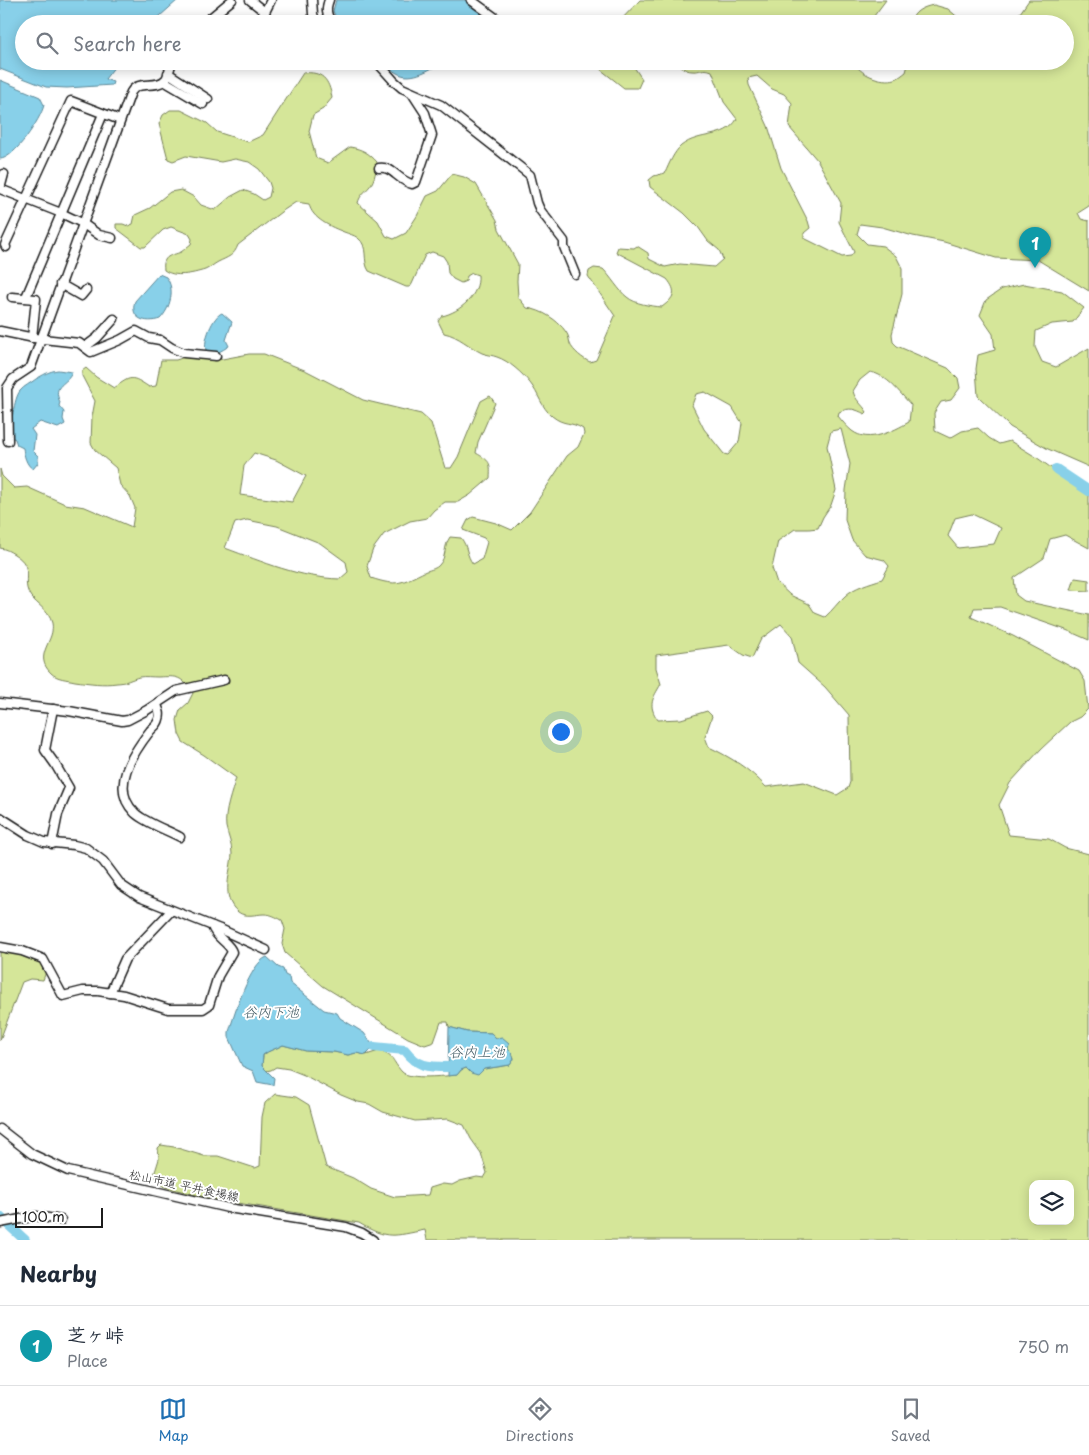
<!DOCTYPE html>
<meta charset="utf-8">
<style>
:root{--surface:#fff;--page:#f2f2f3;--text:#1f2937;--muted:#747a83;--line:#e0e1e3;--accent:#1f6fb2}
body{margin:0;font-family:"Playpen Sans","Klee One",sans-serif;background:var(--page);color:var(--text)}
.controls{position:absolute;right:15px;bottom:15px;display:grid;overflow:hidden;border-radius:10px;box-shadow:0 2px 12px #0003}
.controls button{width:45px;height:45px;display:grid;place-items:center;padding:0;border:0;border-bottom:1px solid var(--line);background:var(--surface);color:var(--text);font:25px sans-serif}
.scale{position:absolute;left:15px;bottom:12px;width:88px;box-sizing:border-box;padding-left:5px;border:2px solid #1c1c1c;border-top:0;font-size:14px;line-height:18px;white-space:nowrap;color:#1c1c1c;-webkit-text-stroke:4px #fff;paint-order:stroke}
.you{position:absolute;left:560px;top:731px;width:18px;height:18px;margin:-12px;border:4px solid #fff;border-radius:50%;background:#1a73e8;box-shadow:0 0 0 8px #1a73e833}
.badge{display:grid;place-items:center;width:32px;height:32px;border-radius:50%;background:var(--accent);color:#fff;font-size:16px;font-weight:700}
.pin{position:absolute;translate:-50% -41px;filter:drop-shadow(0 1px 2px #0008)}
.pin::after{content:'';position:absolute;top:26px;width:18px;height:15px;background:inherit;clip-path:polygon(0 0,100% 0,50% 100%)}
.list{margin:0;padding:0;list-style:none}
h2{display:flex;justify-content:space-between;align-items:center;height:65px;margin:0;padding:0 20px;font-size:21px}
h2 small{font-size:16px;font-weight:400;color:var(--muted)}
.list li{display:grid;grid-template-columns:32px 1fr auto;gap:15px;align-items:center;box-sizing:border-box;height:80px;padding:0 20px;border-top:1px solid var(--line)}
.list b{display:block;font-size:19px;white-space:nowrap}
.list p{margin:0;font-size:16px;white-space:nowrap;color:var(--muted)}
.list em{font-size:16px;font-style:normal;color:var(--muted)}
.icon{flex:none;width:28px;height:28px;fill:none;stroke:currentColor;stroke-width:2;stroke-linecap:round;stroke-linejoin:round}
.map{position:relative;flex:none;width:1089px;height:1240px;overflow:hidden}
.search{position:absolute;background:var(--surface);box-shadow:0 2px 12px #0003;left:15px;right:15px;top:15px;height:55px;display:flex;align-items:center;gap:12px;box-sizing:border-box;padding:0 18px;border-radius:28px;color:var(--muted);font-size:19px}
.sheet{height:145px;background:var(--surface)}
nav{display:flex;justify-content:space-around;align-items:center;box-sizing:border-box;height:70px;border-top:1px solid var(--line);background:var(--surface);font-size:14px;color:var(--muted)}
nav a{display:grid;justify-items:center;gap:2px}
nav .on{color:var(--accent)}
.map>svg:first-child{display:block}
.green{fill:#d5e699;stroke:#78815a;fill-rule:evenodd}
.water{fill:#88d0e9;stroke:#5d8897}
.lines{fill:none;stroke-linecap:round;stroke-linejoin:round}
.river{stroke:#88d0e9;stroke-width:10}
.minor-casing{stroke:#1c1c1c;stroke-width:11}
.minor{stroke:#fff;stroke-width:8}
.labels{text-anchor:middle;stroke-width:4;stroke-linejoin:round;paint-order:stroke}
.street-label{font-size:12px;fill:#1c1c1c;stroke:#fff}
.water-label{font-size:14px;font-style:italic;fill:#425b64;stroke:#fff}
</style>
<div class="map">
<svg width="1089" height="1240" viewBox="0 0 1089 1240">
<rect width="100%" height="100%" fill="#fff"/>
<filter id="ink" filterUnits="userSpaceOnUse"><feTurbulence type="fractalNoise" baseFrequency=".02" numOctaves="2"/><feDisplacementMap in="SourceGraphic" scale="10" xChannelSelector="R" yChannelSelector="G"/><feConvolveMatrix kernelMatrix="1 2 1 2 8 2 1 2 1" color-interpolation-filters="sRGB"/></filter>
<g filter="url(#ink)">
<g class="green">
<polygon points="640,0 886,0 868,24 617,24"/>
<path d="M1029 0H1089V206L1078 213 1081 219 1089 221V291L1038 260 996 258 944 242 913 236 882 227 860 224 857 234 867 244 883 246 896 256 902 268V294L892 334 893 342 897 346 948 368 958 378 960 388 951 400 941 402 934 413 935 431 950 438 962 431 978 428 989 438 999 444 1010 441 1036 457 1089 495V548L1065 535 1050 539 1044 558 1014 578 1016 595 1024 601 1089 615V640L1066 630 1000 607 974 608 971 617 1013 636 1079 671 1085 681 1088 709 1080 717 1070 722 1041 749 1010 783 999 805 1009 835 1049 839 1065 848 1089 854V1240H427L425 1230C394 1236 387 1240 359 1223L213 1199 165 1187 159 1182 154 1175 159 1159 158 1148 161 1145 174 1147 204 1156H218L255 1168 260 1166 262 1117 265 1103 275 1094 296 1097 309 1105 326 1167 353 1178 371 1189 395 1197 428 1195 430 1188 443 1184 452 1185 460 1181 477 1177 484 1178 487 1173 481 1153 471 1139 464 1125 448 1119 415 1121 383 1112 369 1104 358 1102 341 1095 304 1075 289 1069 276 1067 271 1070 266 1071 262 1066 263 1055C269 1050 276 1049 283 1045L306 1051 334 1052 348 1055 356 1053 366 1055 379 1051C396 1057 391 1060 402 1072 410 1080 445 1076 457 1075L461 1070 466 1068 484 1069 510 1065 514 1058 512 1053 491 1033 467 1032 449 1027 448 1022H441L434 1042 425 1045 408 1038 323 986 285 953 282 944 285 929 282 920C276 917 271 914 264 914 256 914 246 918 238 912 220 898 231 872 232 854 232 844 228 836 226 827 224 812 232 792 236 778L204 755 183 742 179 734 177 720 180 710 188 703 193 693C181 676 178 676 158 677 152 677 145 676 139 677 132 679 125 683 117 683 103 685 90 683 75 681 67 679 57 679 51 673 32 655 56 641 52 623 49 611 38 605 31 597 19 580 37 568 14 554 9 551 6 549 0 548V469L2 476 14 488 27 487 65 504 85 507 132 527 135 508 130 496 120 485 116 468 95 450 91 443 92 417 95 401 82 376V371L86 368 96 377 114 388C131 376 131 375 149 387L156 386 161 360H176L185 357 204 356 217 360 249 354H264L307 371 363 400 421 414 431 423 445 468H451L458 457 481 401 490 396 495 403 478 442 476 453C490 461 491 462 490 478L470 495 458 502H445L434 510 427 518 410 521 384 534 373 549 367 566 371 578C398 587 401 583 426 571 430 570 437 568 439 565 447 557 443 547 450 537L461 538C468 547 466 555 473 564L482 559 487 542 484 538 463 530 468 520 473 517 496 523 512 530 530 512 567 456 578 447 584 434 583 429C571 421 564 426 552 416 541 407 539 394 530 383 522 373 509 361 497 357 492 355 487 355 482 353 469 347 459 336 444 333L438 321 442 316C460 312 480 295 478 275L472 273 467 276 466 281 461 283 453 279 448 273 447 262 443 256 432 252 425 255 412 284 410 287H406L369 271C362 261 369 246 358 238 354 235 349 234 344 232 331 227 312 219 309 204L296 202 281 212 238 245C234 256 228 257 218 262 214 264 210 268 205 270 192 274 175 278 164 270 162 255 171 256 181 252 184 250 188 246 191 244L192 239 189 234 171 227 163 230 145 247H141L116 228V224H123L128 226 133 224 135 215 150 208 170 192 181 190 194 197 201 205 215 210 230 197 243 190 254 194 263 200 269 197 271 188 269 182 259 169 249 162 235 159 221 162 186 156 173 161 168 159 159 124 163 115 170 110H181L207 123 217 132 248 142 263 135 303 73C322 71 329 79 332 98L323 109 313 115 309 131 316 158 328 163 350 147C362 149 369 153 377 162 376 171 375 179 370 186 365 192 360 195 358 203L378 221 386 236 394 239 406 233 417 216 427 196 438 191 452 174 464 177 476 184 497 220 499 229 518 264 517 281 518 297 527 308C542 310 558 320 566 332 569 336 569 340 570 344 573 351 583 359 590 362L596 360 615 316 588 276 589 271 594 268 603 269C611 277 619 291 627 297 635 304 651 306 662 307 674 298 678 292 667 279L616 252 618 247 634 248 637 246 648 253 649 259 665 267 680 264 714 267 723 259 719 250 708 241 698 227 684 213 650 187 649 180 654 176 665 173C669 164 674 152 681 146 700 131 725 140 737 119L724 102 712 71C702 67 701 72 692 71 685 71 679 65 674 61H853C859 74 881 83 895 79 899 78 903 74 906 72L909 61H1065V24H983L999 20 1020 13ZM757 76 772 89 784 94 792 103 789 127 818 161 841 203 839 222 854 252 851 256 842 257 804 238V233L810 228 808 221 781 168 768 126 749 85 748 78ZM870 372C887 375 899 392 911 405L909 422C893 431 869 444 852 431 847 427 842 421 838 416L839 412C850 407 855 409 865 414L867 412C862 404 855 400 853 391L860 380ZM705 392 732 407 742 423 739 442 728 455 724 454 704 429 692 405 696 394ZM841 429 850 464 846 490 845 520 852 540 865 555 884 560 889 566 882 579C870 583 854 587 845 596 838 602 833 610 825 617L815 613 809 604 790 595 777 583 772 568 778 541 795 529H809L818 528 823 517 831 505 836 490 827 446 831 431ZM254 453 276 460 306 476 292 502 240 495 244 466ZM972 514 1001 528 994 544 958 548 948 536 955 518ZM247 520 277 526 320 543 346 562 348 572 340 579C300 578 263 562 225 548L235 523ZM781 624 792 636 798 663 825 687 849 715 850 782 848 788 837 795 804 782 766 787C750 769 730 757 709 747L705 737 712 716 707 711 681 719 658 720C647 705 653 698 661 684L656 668V655L729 645 743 655 752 658 761 639ZM1033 1184H1070V1221H1033Z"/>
<path d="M934 5 948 9 961 20 976 24H910C913 11 923 7 934 5Z"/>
<polygon points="596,61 630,61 642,79 638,88 624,88 600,69"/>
<polygon points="1024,284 1062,291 1084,308 1073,322 1052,324 1036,331 1035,347 1042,362 1056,367 1089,348 1089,467 1048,449 1010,427 978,396 976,369 978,355 995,350 993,334 980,315 986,300 1002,289"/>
<polygon points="1075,578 1089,580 1089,591 1071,590"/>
<polygon points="0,950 38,958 46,972 43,980 30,979 22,982 0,1040"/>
</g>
<g class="water">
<polygon points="0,0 178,0 151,24 24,24 24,61 119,61 105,79 113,82 112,85 67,88 46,87 0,69"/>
<polygon points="336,0 465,0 493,20 493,23 339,24 333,11"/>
<path d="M381 61H445C432 68 412 82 397 73 391 70 386 65 381 61Z"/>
<path d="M0 80 40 97 44 105C41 119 14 159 0 159Z"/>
<path d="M159 274 166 277C176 289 170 309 160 319 146 324 129 319 135 301Z"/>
<path d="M222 313 232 322 226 340 229 346C221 351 215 356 206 350 203 341 213 316 222 313Z"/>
<path d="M58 370 72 372C68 385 51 384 60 402L59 406 64 412 63 419 65 424 58 428 40 422 31 429 35 435 33 451 38 456V463L33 469C26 465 24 455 23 448L17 445 15 439 10 436C11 426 14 398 20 391 24 386 31 383 36 379 43 375 49 371 58 370Z"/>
<path d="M267 957 278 967 283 969 285 975 289 977 290 983 324 1010 337 1013 340 1018 364 1033 374 1047 366 1055 356 1053 348 1055 334 1052 306 1051 283 1045C276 1049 269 1050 263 1055L262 1066 274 1078 273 1085 257 1082 253 1071 242 1066 229 1037V1032C234 1015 250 963 267 957Z"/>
<polygon points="449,1027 467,1032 491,1033 496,1038 502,1037 509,1043 508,1049 512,1053 514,1059 510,1065 484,1069 478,1075 471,1073 466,1068 461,1070 457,1075 448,1076"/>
</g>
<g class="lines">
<g class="river">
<polyline points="1056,469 1089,491"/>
<path d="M374 1047 405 1050C418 1067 427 1067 448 1067"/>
<polyline points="0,1217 25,1240"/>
</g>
<g class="minor-casing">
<g id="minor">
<polyline points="250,0 265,12"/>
<polyline points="312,0 313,14 316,24"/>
<path d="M329 0C325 10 327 15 332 24"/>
<polyline points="471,0 504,24"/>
<polyline points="203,24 232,0"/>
<polyline points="259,24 271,0"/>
<polyline points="376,61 394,81 402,88 441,105 530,175 537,203 540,210 564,241 564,247 575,274"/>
<polyline points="168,73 208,99"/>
<polyline points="164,81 203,104"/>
<path d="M379 168C393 166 397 180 412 184L416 182 432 135 425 113 412 93"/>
<polyline points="4,174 0,189 61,213 82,223 99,235 112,238"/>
<polyline points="6,247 5,245 71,101 120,120"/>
<polyline points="60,284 81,296 86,290"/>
<polyline points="12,297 36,299 32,338"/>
<polyline points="26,297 103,114"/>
<polyline points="0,331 34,338 79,343 91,352 120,340 136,331 149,338 160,340 172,348 184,353 216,356"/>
<polyline points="85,347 97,338 114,319"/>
<path d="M8 441 7 388 13 379 31 367 131 92C138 80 156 89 165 80 169 76 170 67 172 61"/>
<polyline points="0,703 69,711 122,721 128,720 147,710 176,691 224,680"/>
<path d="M157 705C159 710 161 714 159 719 158 725 153 727 150 731 133 753 109 788 135 813 146 823 167 830 180 837"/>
<polyline points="0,817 28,835 44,842 74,845 86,848 103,861 121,885 139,897 220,929 266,950"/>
<polyline points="52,844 58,814 69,788 55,764 45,750 53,709"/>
<path d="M0 947 22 951 43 959 63 996 83 991H98L124 995 168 1009H203L209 1005 218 976 232 952C229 942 215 938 212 926"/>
<polyline points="110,993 125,959 171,911"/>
<polyline points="0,1129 32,1154 68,1171 228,1208 346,1227 362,1233 373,1240"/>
<polyline points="0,1223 36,1216 61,1220"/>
</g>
</g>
<use href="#minor" class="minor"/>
</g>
</g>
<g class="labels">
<g class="street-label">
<text transform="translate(184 1186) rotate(12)" y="4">松山市道 平井食場線</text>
</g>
<g class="water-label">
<text x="271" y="1017">谷内下池</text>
<text x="477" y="1057">谷内上池</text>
</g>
</g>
</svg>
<div class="controls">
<button><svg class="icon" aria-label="layers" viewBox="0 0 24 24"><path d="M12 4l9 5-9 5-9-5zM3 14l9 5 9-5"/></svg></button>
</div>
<div class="scale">100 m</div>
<div class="you"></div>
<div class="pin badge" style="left:1035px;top:268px;background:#0f9aa8">1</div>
<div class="search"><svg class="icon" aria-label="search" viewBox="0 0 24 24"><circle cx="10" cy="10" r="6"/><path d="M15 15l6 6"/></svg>Search here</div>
</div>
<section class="sheet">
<h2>Nearby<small></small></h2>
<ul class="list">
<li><span class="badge" style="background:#0f9aa8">1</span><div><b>芝ヶ峠</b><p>Place</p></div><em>750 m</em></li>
</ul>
</section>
<nav>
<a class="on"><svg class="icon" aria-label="map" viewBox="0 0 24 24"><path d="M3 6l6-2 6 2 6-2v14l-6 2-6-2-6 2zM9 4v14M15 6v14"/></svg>Map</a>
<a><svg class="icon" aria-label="directions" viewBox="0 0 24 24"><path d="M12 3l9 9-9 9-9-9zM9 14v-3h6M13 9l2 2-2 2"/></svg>Directions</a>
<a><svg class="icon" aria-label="saved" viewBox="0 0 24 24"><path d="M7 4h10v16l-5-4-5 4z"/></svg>Saved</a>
</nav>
